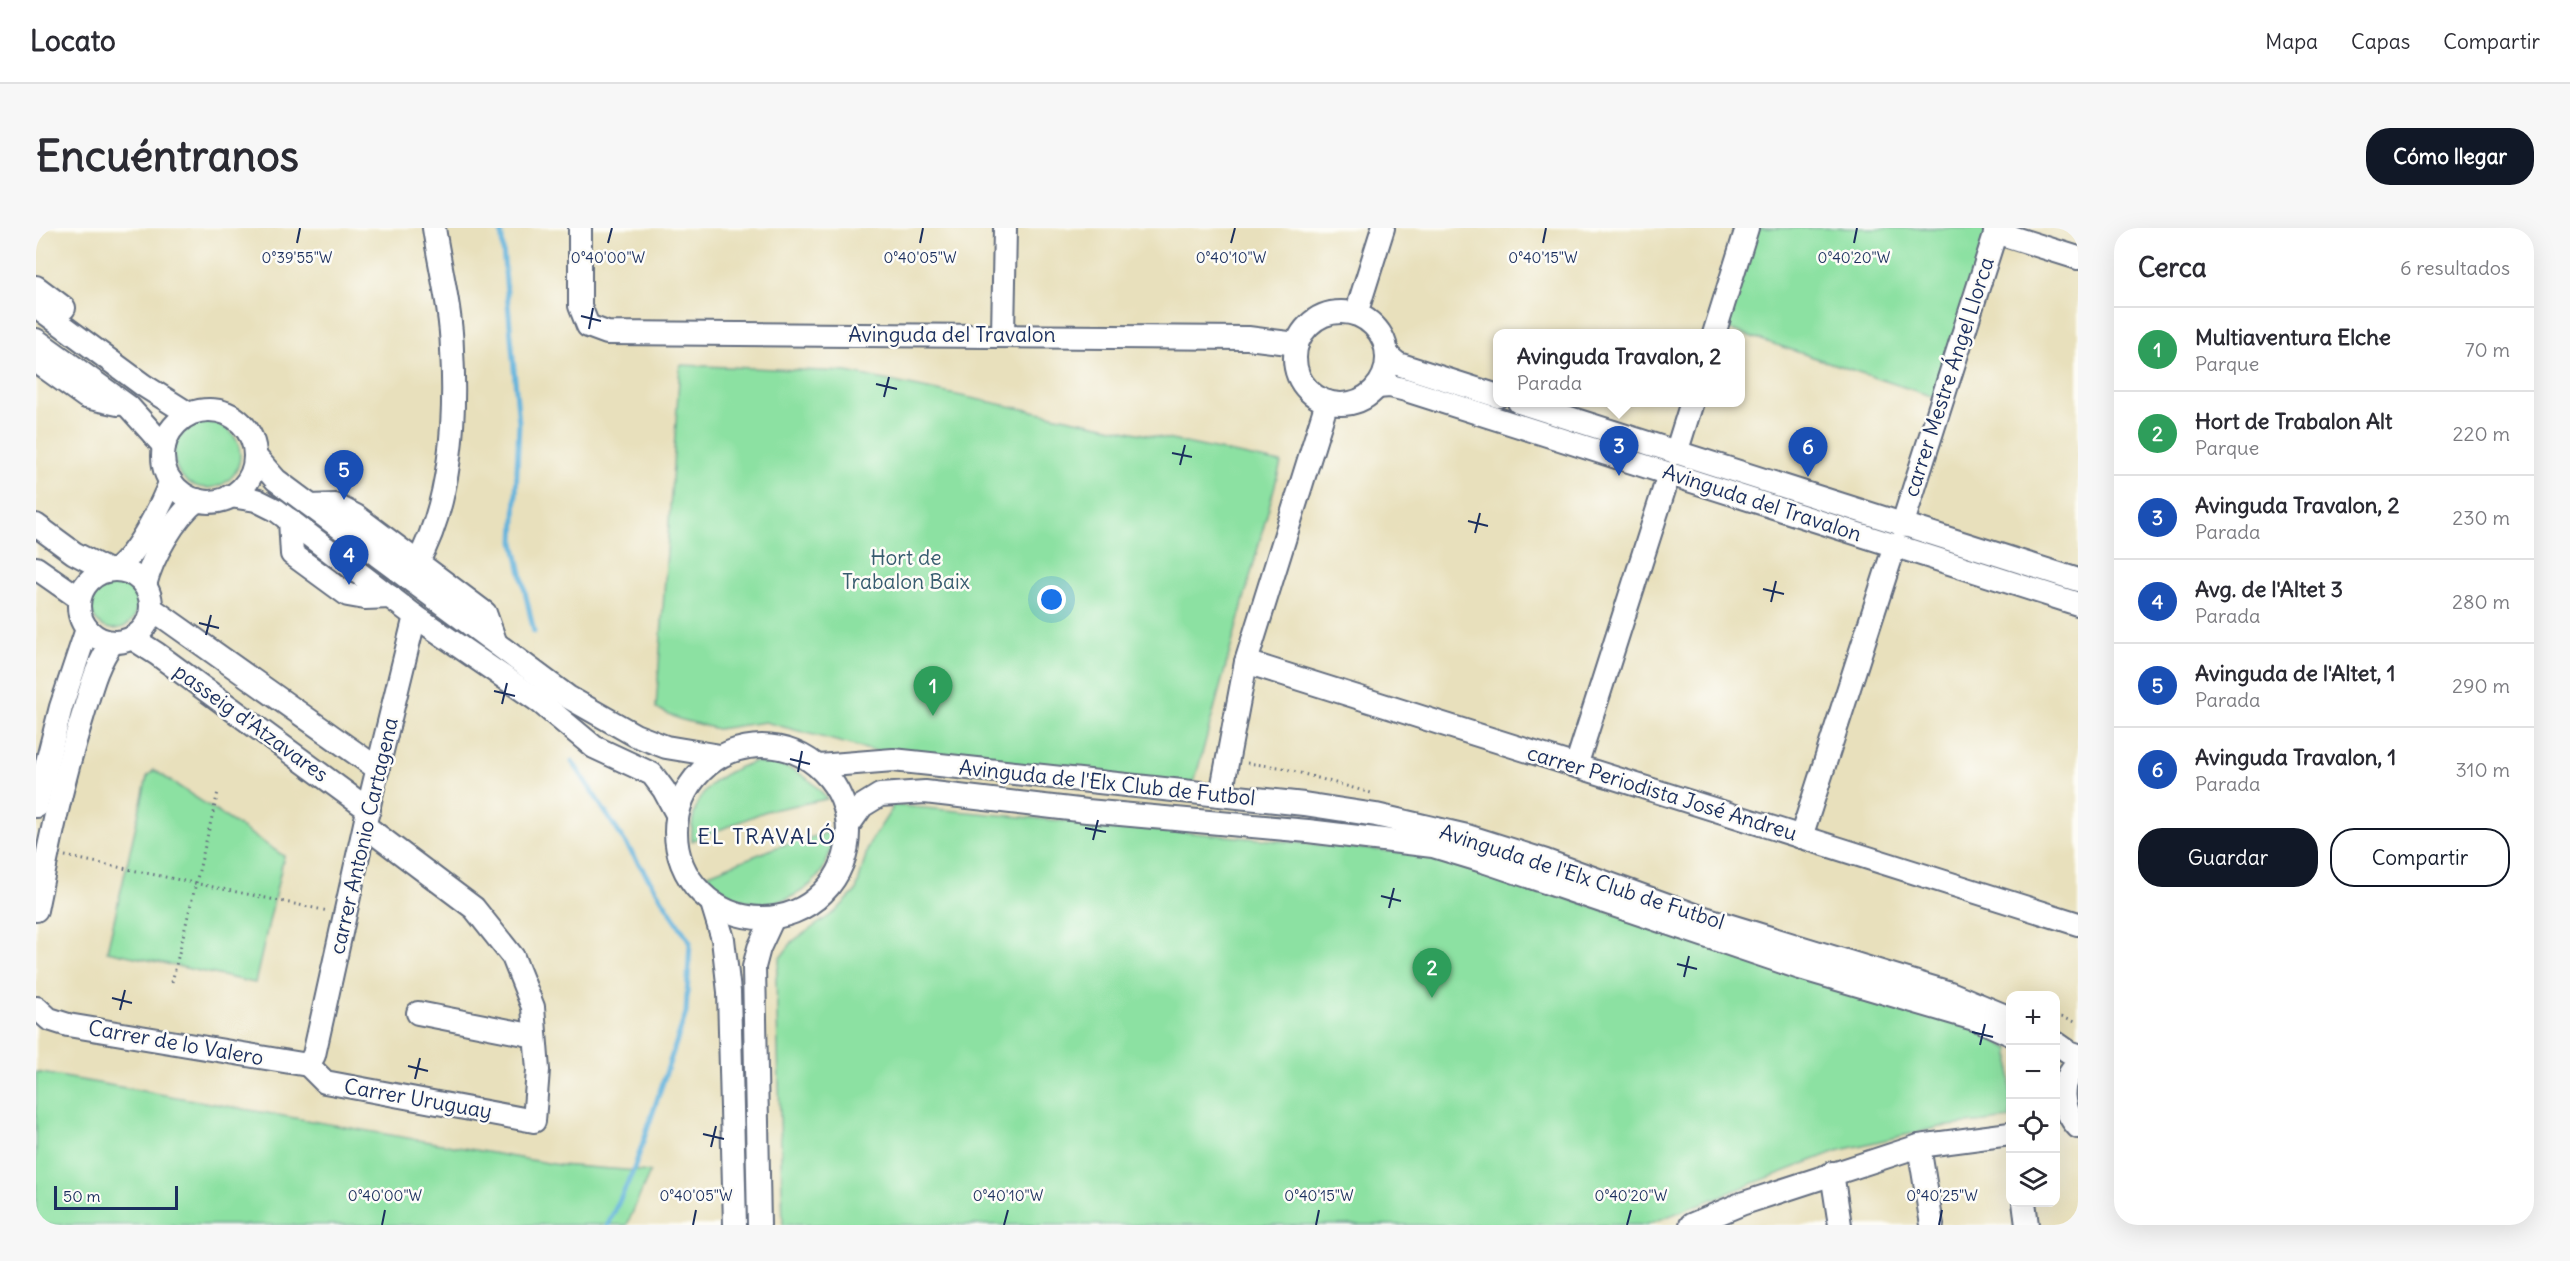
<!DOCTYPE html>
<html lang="es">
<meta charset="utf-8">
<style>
:root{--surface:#fff;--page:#f7f7f7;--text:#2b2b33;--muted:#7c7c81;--line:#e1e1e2;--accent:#111827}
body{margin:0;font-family:Delius,sans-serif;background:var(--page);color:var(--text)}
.controls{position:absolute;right:18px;bottom:18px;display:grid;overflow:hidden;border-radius:12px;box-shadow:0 6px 24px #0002}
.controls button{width:54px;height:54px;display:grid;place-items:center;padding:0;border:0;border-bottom:2px solid var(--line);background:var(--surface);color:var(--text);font:30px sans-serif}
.scale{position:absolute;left:18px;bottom:15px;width:124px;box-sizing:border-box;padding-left:6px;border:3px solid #1b2f5e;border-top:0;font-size:16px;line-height:21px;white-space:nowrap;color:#1b2f5e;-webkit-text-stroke:4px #fdfcf7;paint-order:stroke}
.you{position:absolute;left:1016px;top:372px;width:21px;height:21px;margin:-15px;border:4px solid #fff;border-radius:50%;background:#1a73e8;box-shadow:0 0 0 9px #1a73e833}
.badge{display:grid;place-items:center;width:39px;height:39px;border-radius:50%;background:var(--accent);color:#fff;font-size:20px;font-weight:700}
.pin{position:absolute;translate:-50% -50px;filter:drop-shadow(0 2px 3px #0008)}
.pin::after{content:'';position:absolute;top:32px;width:21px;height:18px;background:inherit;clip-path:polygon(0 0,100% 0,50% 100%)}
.popup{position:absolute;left:1457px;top:101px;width:252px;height:78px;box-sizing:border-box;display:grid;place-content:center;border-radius:12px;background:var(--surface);filter:drop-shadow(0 2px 4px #0005);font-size:20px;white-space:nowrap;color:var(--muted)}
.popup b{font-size:22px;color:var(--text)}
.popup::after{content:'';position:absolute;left:50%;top:100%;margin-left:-12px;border:12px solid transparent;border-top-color:var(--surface)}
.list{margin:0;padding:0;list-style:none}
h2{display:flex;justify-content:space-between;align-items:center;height:78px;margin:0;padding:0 24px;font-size:26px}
h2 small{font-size:20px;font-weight:400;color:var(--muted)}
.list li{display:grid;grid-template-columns:39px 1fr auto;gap:18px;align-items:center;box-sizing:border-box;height:84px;padding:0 24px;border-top:2px solid var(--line)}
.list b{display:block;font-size:22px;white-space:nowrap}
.list p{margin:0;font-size:20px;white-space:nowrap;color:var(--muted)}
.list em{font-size:20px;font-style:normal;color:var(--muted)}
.actions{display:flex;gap:12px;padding:18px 24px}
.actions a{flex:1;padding:14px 0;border:2px solid var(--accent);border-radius:24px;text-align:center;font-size:21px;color:var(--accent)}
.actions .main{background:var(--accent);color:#fff}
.icon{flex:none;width:33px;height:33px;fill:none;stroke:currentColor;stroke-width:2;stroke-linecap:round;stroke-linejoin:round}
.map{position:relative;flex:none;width:2042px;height:997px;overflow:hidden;border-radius:24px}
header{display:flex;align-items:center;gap:36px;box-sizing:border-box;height:84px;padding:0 30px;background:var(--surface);border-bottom:2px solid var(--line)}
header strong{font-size:28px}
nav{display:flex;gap:33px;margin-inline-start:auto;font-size:21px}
.intro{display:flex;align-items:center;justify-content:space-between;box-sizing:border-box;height:144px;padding:0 36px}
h1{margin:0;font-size:42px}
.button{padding:15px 27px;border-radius:24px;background:var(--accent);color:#fff;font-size:21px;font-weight:700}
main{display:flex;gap:36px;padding:0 36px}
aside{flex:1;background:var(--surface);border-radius:24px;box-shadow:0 6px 24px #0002}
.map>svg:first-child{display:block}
.green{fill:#8ce1a2;stroke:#548880;stroke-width:1.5}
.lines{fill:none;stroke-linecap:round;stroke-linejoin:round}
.stream{stroke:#61b2dc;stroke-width:5}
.minor-casing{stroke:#636d7f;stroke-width:26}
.path{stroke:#636d7f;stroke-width:3;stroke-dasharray:1.5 4.5;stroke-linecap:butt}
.minor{stroke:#fff;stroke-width:22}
.ticks{fill:none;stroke:#1b2f5e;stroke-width:2}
.labels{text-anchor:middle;stroke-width:5;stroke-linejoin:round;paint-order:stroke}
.street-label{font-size:21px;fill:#1b2f5e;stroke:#fdfcf7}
.park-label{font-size:21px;fill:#375c6f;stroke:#fdfcf7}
.neighbourhood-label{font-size:22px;letter-spacing:1.5px;fill:#1b2f5e;stroke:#fdfcf7}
.ticks-label{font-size:15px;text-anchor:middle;fill:#1b2f5e;stroke:#fdfcf7;stroke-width:5;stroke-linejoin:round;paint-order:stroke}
</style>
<header>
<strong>Locato</strong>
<nav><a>Mapa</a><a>Capas</a><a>Compartir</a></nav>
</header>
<div class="intro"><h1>Encuéntranos</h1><a class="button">Cómo llegar</a></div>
<main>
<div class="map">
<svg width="2042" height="997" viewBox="0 0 2042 997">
<rect width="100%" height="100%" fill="#fdfcf7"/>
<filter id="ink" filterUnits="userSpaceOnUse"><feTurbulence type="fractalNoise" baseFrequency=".0167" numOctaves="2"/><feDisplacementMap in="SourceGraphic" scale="12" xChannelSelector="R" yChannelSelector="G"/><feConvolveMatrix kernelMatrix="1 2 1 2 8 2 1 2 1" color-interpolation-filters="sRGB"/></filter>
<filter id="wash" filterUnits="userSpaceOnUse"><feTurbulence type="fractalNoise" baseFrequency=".008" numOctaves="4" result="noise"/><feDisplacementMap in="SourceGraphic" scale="24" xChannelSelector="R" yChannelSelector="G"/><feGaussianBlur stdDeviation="1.35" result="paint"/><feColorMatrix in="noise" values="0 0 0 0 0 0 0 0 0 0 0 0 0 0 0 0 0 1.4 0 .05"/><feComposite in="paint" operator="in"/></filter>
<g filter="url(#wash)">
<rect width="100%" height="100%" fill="#e8e0bc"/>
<g class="green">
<polygon points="1718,0 1955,0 1901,170 1686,99"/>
<polygon points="644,137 811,144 1245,235 1157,559 834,522 729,494 681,501 643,491 620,480"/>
<circle cx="171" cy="227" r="33"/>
<circle cx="78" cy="378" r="23"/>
<path d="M718 534C751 536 771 544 791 571L730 583 656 613C653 568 677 547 718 534Z"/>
<polygon points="118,542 248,628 219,755 71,723 111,549"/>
<polygon points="856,577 1396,627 1937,800 1974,821 1974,891 1904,899 1801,923 1610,997 747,997 740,750 744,730 757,713 799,684 820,663 833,616 856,581"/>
<path d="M798 603C796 612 795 622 792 630 782 662 740 683 709 673 692 667 682 659 670 647L744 618Z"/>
<polygon points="0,844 523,937 614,944 591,997 0,997"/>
</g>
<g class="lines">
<g class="stream">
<polyline points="465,0 483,195 478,314 498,404"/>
<polyline points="536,533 654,714 650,785 598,941 572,997"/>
</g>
</g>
</g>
<g filter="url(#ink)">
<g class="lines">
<g class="minor-casing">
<g id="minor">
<polyline points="544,0 544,78 552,98 571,105 1212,110 1261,116"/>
<polyline points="1959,4 2042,30"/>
<polyline points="0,59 28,80"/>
<polyline points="0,78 107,157 153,186"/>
<circle cx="1305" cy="130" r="46"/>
<polyline points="1320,86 1347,0"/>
<polyline points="967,106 969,0"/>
<polyline points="1678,106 1711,0"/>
<polyline points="0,112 93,179 128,218"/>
<polyline points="1351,127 1362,136 1462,168"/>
<polyline points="0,133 50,169 82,176"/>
<polyline points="1341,159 1354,158 1370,162 2042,376"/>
<polyline points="1483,174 2042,352"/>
<circle cx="173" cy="228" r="46"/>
<polyline points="1640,225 1656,174"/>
<polyline points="219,228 240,252 532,469 599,507 630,519 684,528"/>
<polyline points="194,268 220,272 240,282 379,388 504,474 558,519 616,546 628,562 641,586"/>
<polyline points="276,278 299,277 320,288 449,385 459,413"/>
<polyline points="254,292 256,326 312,367 329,370 355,369"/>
<polyline points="0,297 38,325 71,342"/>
<polyline points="1866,298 1961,0"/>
<path d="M381 335C415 276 420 189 416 122 415 81 404 40 398 0"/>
<polyline points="0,340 43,370"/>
<path d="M81 341C103 323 124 280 135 253"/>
<circle cx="79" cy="378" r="36"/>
<path d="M109 357C116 329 138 290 161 272"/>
<polyline points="115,380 342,541"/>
<polyline points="96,410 121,426 333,582"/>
<polyline points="1210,434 2042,696"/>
<circle cx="726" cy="604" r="86"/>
<polyline points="783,538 857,532 1268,576 1340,587 1431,608 1510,633 1662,688 1914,765 1974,790"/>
<polyline points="1540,538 1633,246"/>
<polyline points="1185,567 1210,434 1291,174"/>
<polyline points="0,578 25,479 51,401"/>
<polyline points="812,598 826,578 844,567 889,564 1051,583 1272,603 1397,618 1450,634 1764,740 1945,793 1974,806"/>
<polyline points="1765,609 1859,317"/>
<polyline points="676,675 687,711 693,764 699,997"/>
<path d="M0 682C13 618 26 553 46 490 54 464 60 436 77 414"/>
<polyline points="1,780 13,791 32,797 272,837"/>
<polyline points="382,785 499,808"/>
<polyline points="2020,815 2033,824 2042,827"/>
<path d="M2042 836C2023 853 2025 881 2042 899"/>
<polyline points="272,837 289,854 498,893 502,842 497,779 477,729 438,680 329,598"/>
<polyline points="272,837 278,827 336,564 379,388"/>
<polyline points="1883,918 1896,997"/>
<polyline points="1796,945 1804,997"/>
<polyline points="1988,974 1991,997"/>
<polyline points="723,997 718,739 723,720 737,690"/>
<polyline points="1655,997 1705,976 1883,918 1974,906"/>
</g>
</g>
<g class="path">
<polyline points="1211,535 1243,539 1335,565"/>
<polyline points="29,628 292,683"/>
<polyline points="136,754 182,564"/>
<polyline points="2020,786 2042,794"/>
</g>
<use href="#minor" class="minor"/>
</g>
</g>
<path class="ticks" d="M261 15 264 0M572 15 576 0M884 15 887 0M1195 15 1199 0M1507 15 1510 0M1818 15 1821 0M545 88 565 93M553 101 557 80M840 156 861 161M848 169 853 149M1136 225 1156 229M1144 237 1149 217M1432 293 1452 298M1439 305 1444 285M1727 361 1748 366M1735 374 1740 353M163 395 183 400M170 407 175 387M458 463 479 468M466 476 471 455M754 531 774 536M762 544 766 523M1049 600 1070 604M1057 612 1062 592M1345 668 1365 673M1353 680 1358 660M1641 736 1661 741M1648 749 1653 728M76 770 96 775M84 782 89 762M1936 804 1957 809M1944 817 1949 796M372 838 392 843M379 851 384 830M667 906 688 911M675 919 680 898M346 997 349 982M657 997 660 982M968 997 972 982M1280 997 1283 982M1591 997 1595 982M1903 997 1906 982"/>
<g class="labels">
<g class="street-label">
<text x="916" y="114">Avinguda del Travalon</text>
<text transform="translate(1913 149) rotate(-72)" y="7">carrer Mestre Ángel Llorca</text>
<text transform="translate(1726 275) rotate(18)" y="7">Avinguda del Travalon</text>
<text transform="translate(215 495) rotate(36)" y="7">passeig d'Atzavares</text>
<text transform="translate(1071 555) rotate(6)" y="7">Avinguda de l'Elx Club de Futbol</text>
<text transform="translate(1626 565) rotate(17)" y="7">carrer Periodista José Andreu</text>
<text transform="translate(328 608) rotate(-77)" y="7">carrer Antonio Cartagena</text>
<text transform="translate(1546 649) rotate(18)" y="7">Avinguda de l'Elx Club de Futbol</text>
<text transform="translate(140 815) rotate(10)" y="7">Carrer de lo Valero</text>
<text transform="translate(382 871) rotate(10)" y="7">Carrer Uruguay</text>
</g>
<g class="park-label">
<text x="870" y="337">Hort de<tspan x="870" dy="24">Trabalon Baix</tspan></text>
</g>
<g class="neighbourhood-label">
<text x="731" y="616">EL TRAVALÓ</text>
</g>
</g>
<g class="ticks-label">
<text x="261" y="35">0°39'55"W</text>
<text x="572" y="35">0°40'00"W</text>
<text x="884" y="35">0°40'05"W</text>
<text x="1195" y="35">0°40'10"W</text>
<text x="1507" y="35">0°40'15"W</text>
<text x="1818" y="35">0°40'20"W</text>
<text x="349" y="973">0°40'00"W</text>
<text x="660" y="973">0°40'05"W</text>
<text x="972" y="973">0°40'10"W</text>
<text x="1283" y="973">0°40'15"W</text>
<text x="1595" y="973">0°40'20"W</text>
<text x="1906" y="973">0°40'25"W</text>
</g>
</svg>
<div class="controls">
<button>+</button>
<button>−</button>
<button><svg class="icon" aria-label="locate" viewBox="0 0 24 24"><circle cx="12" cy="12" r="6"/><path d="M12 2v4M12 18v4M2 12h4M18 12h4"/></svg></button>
<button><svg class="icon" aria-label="layers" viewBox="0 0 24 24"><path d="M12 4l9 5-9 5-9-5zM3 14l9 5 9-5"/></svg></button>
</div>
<div class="scale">50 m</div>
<div class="you"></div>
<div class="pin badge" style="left:897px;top:488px;background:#2e9e5b">1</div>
<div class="pin badge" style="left:1396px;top:770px;background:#2e9e5b">2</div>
<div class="pin badge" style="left:1583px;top:248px;background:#1a4fb4">3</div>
<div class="popup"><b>Avinguda Travalon, 2</b>Parada</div>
<div class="pin badge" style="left:313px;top:357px;background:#1a4fb4">4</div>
<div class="pin badge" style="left:308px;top:272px;background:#1a4fb4">5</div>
<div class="pin badge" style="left:1772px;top:249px;background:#1a4fb4">6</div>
</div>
<aside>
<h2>Cerca<small>6 resultados</small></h2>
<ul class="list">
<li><span class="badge" style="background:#2e9e5b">1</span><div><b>Multiaventura Elche</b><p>Parque</p></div><em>70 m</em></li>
<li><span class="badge" style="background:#2e9e5b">2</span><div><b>Hort de Trabalon Alt</b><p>Parque</p></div><em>220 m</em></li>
<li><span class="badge" style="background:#1a4fb4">3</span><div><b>Avinguda Travalon, 2</b><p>Parada</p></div><em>230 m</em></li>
<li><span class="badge" style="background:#1a4fb4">4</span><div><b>Avg. de l'Altet 3</b><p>Parada</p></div><em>280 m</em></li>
<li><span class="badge" style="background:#1a4fb4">5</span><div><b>Avinguda de l'Altet, 1</b><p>Parada</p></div><em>290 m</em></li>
<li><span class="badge" style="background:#1a4fb4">6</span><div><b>Avinguda Travalon, 1</b><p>Parada</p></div><em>310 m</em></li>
</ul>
<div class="actions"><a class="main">Guardar</a><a>Compartir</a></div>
</aside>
</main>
